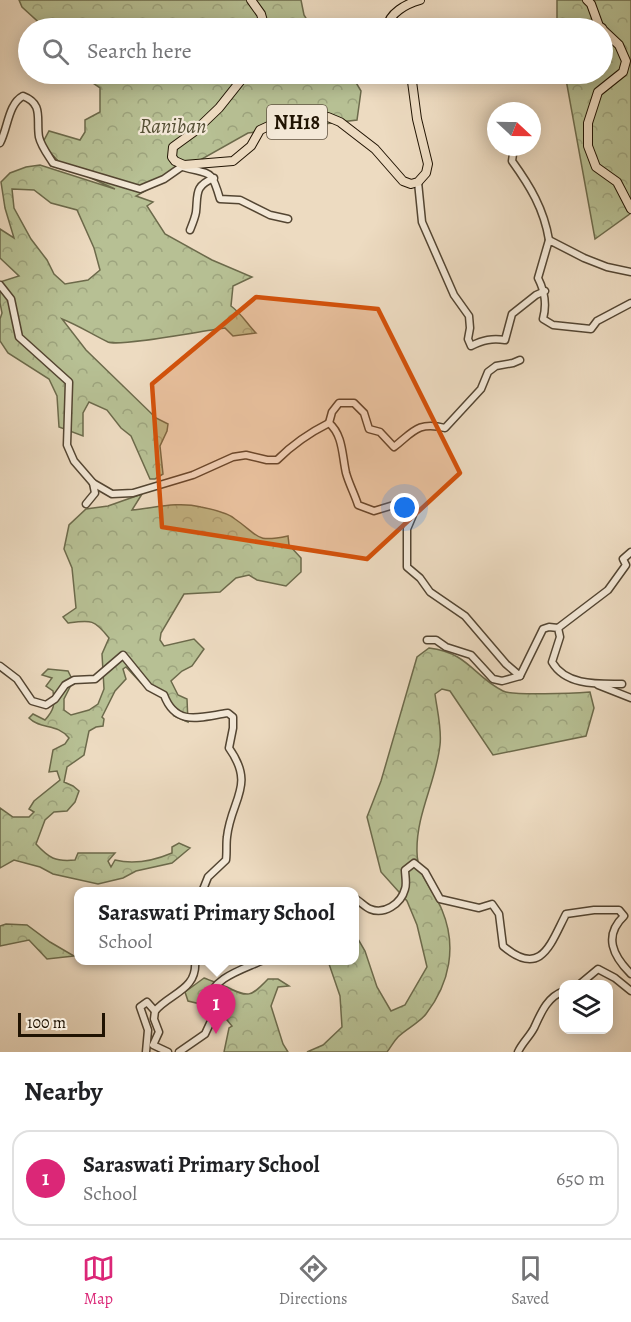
<!DOCTYPE html>
<style>
:root{--surface:#fff;--page:#f2f2f2;--text:#202124;--muted:#757577;--line:#e0e0e0;--accent:#db2777}
body{margin:0;font-family:Alegreya,serif;background:var(--page);color:var(--text)}
.controls{position:absolute;right:18px;bottom:18px;display:grid;overflow:hidden;border-radius:12px;box-shadow:0 3px 15px #0003}
.controls button{width:54px;height:54px;display:grid;place-items:center;padding:0;border:0;border-bottom:2px solid var(--line);background:var(--surface);color:var(--text);font:30px sans-serif}
.compass{position:absolute;left:487px;top:102px;width:54px;height:54px;border-radius:50%;background:var(--surface);box-shadow:0 3px 15px #0003;rotate:112deg}
.scale{position:absolute;left:18px;bottom:15px;width:87px;box-sizing:border-box;padding-left:6px;border:3px solid #201302;border-top:0;font-size:16px;line-height:21px;white-space:nowrap;color:#201302;-webkit-text-stroke:4px #f3e8d7;paint-order:stroke}
.you{position:absolute;left:405px;top:508px;width:21px;height:21px;margin:-15px;border:4px solid #fff;border-radius:50%;background:#1a73e8;box-shadow:0 0 0 9px #1a73e833}
.badge{display:grid;place-items:center;width:39px;height:39px;border-radius:50%;background:var(--accent);color:#fff;font-size:20px;font-weight:700}
.pin{position:absolute;translate:-50% -50px;filter:drop-shadow(0 2px 3px #0008)}
.pin::after{content:'';position:absolute;top:32px;width:21px;height:18px;background:inherit;clip-path:polygon(0 0,100% 0,50% 100%)}
.popup{position:absolute;left:74px;top:887px;width:285px;height:78px;box-sizing:border-box;display:grid;place-content:center;border-radius:12px;background:var(--surface);filter:drop-shadow(0 2px 4px #0005);font-size:20px;white-space:nowrap;color:var(--muted)}
.popup b{font-size:22px;color:var(--text)}
.popup::after{content:'';position:absolute;left:50%;top:100%;margin-left:-12px;border:12px solid transparent;border-top-color:var(--surface)}
.list{margin:0;padding:0;list-style:none}
h2{display:flex;justify-content:space-between;align-items:center;height:78px;margin:0;padding:0 24px;font-size:26px}
h2 small{font-size:20px;font-weight:400;color:var(--muted)}
.list li{display:grid;grid-template-columns:39px 1fr auto;gap:18px;align-items:center;box-sizing:border-box;height:96px;margin:0 12px 12px;padding:0 12px;border:2px solid var(--line);border-radius:18px}
.list b{display:block;font-size:22px;white-space:nowrap}
.list p{margin:0;font-size:20px;white-space:nowrap;color:var(--muted)}
.list em{font-size:20px;font-style:normal;color:var(--muted)}
.icon{flex:none;width:33px;height:33px;fill:none;stroke:currentColor;stroke-width:2;stroke-linecap:round;stroke-linejoin:round}
.map{position:relative;flex:none;width:631px;height:1052px;overflow:hidden}
.search{position:absolute;background:var(--surface);box-shadow:0 3px 15px #0003;left:18px;right:18px;top:18px;height:66px;display:flex;align-items:center;gap:15px;box-sizing:border-box;padding:0 21px;border-radius:33px;color:var(--muted);font-size:22px}
.sheet{height:186px;background:var(--surface)}
nav{display:flex;justify-content:space-around;align-items:center;box-sizing:border-box;height:84px;border-top:2px solid var(--line);background:var(--surface);font-size:16px;color:var(--muted)}
nav a{display:grid;justify-items:center;gap:3px}
nav .on{color:var(--accent)}
.map>svg:first-child{display:block}
.forest{fill:url(#forest-crowns);stroke:#6c6a4b;stroke-width:1.5;fill-rule:evenodd}
.lines{fill:none;stroke-linecap:round;stroke-linejoin:round}
.minor-casing{stroke:#534532;stroke-width:9}
.major-casing{stroke:#201302;stroke-width:10}
.minor{stroke:#f3e8d7;stroke-width:6}
.major{stroke:#eddbc1;stroke-width:8}
.marked{fill:#d4520b;fill-opacity:0.2;stroke:#d4520b;stroke-width:4.5;stroke-linejoin:round}
.labels{text-anchor:middle;stroke-width:4.5;stroke-linejoin:round;paint-order:stroke}
.shield{fill:#f3e8d7;stroke:#5f5342;stroke-width:1.5}
.shield-label{font-size:20px;font-weight:bold;fill:#201302}
.park-label{font-size:21px;font-style:italic;fill:#555035;stroke:#f3e8d7}
</style>
<div class="map">
<svg width="631" height="1052" viewBox="0 0 631 1052">
<defs>
<pattern id="forest-crowns" width="20" height="18" patternUnits="userSpaceOnUse" patternTransform="scale(1.5)"><rect width="20" height="18" fill="#b7c094"/><path d="M2 6a3 3 0 1 1 6 0M12 15a3 3 0 1 1 6 0" fill="none" stroke="#9da47e"/></pattern>
</defs>
<rect width="100%" height="100%" fill="#eddbc1"/>
<filter id="stains"><feTurbulence type="fractalNoise" baseFrequency=".00333" numOctaves="4"/><feColorMatrix values="0 0 0 0 .2 0 0 0 0 .09 0 0 0 0 .02 0 0 0 .5 -.17"/></filter>
<radialGradient id="worn" r=".72"><stop offset=".6" stop-color="#630" stop-opacity="0"/><stop offset="1" stop-color="#630" stop-opacity=".3"/></radialGradient>
<g class="forest">
<polygon points="19,0 301,0 304,15 312,28 45,28 22,7"/>
<polygon points="557,0 631,0 631,213 595,239 565,74 602,74 602,28 557,28"/>
<path d="M93 74H151L153 76 157 74H351L361 91 357 120 248 133 136 196 153 202 147 206 165 234 212 260 252 277 233 286 231 306C242 314 247 324 256 333L233 336 225 328C207 330 120 347 108 342 93 335 78 325 62 319L86 350 156 418 168 424 167 431 160 446 163 474 155 479H150L131 436 121 428 107 410 89 402 83 413V436L59 427 57 396 49 379 8 353 0 341V319L2 313 0 303V282L19 276 0 258V229L14 238 5 208 1 182 10 173 26 167 40 165 115 189 62 165 42 144 49 131 80 140 85 132V120L100 112V88L93 83ZM12 189 34 190 51 203 77 210 94 248 100 270 88 280 65 284 54 274 47 260 31 239 14 208Z"/>
<path d="M142 494 132 510C154 508 178 501 201 507 211 509 227 512 235 519 260 536 254 543 288 536L289 545 301 558V572L286 586 257 580 249 575 236 578 220 592 184 594 161 633 160 640 164 646 194 639 204 649 192 666 182 671 171 681 178 695 187 699 188 722 174 716 159 693 141 683 126 667 123 669 126 679 115 691 102 717 104 719 103 726 96 727 89 731 84 755 67 767 64 782 73 786 79 791 75 802 67 811 54 812 45 820 36 844C49 858 55 862 75 860L78 853H115L108 861 111 867 115 860C135 865 153 861 172 853V847L179 843 190 848 172 863 136 871 123 878 98 884 53 874 40 867 14 860 0 868V808L13 817H29L34 812 29 809 34 801 60 780 57 771 49 772 53 750 65 744 69 738C57 723 41 730 29 718L33 714 45 720C54 710 55 705 53 691L46 686 52 678 42 675 48 669 68 671 73 681 64 699V710L71 715 89 710 98 704 104 689 102 654 109 638C94 619 91 620 68 623L63 617 76 608 72 568 64 549 69 525 86 509 108 506Z"/>
<path d="M429 648C469 653 473 676 503 691 512 696 576 693 590 692L594 708 586 736 493 755 450 691 442 689 435 694C437 710 442 729 440 745 436 782 416 814 417 852 417 875 434 890 442 910 457 946 450 983 426 1014 419 1023 406 1029 398 1037 394 1041 391 1047 387 1052H307L323 1045 342 1027 340 996 328 961 354 960V932L365 951 377 987 391 1011 405 1005 427 967 417 925 407 901 381 872 367 817 381 781 417 657Z"/>
<polygon points="6,924 27,925 50,942 74,956 47,959 29,940 0,946 0,926"/>
<path d="M204 978C212 981 219 984 227 987 248 998 251 997 268 979H278L289 986 278 987 271 1006 283 1044 288 1052H224L229 1028 232 1026 217 1008 188 1001 185 992Z"/>
</g>
<g class="lines">
<g class="minor-casing">
<g id="minor">
<path d="M0 143C8 128 8 104 23 96 44 104 36 119 39 137 41 146 48 155 53 163L140 189 164 179 184 165"/>
<path d="M514 147 512 161C530 186 544 209 549 240"/>
<path d="M183 167C211 175 211 168 220 199L240 200 270 215 288 219"/>
<path d="M418 182 422 222 454 295 469 316 470 328 468 339 471 346C483 340 492 338 505 340L512 314 536 295 545 291"/>
<path d="M190 230C192 225 195 218 196 212 198 194 194 186 214 178"/>
<path d="M631 272 607 267 584 258 549 240 538 278C545 292 547 304 543 319L553 325 591 329 597 321 631 303"/>
<path d="M0 285 11 299 19 337 69 382 67 445 74 461 93 483 112 494 133 493 193 475 233 457 246 455 267 460H277C293 444 309 433 329 423 343 435 342 455 346 473 349 484 355 495 358 505L374 511 400 503 409 508 413 515 407 529V567L420 578 430 592 465 616 506 664 520 676 543 629 549 627 558 628 560 637 552 662C566 686 598 684 622 684"/>
<path d="M329 423 332 412 339 403H354L364 413 369 429 380 432 394 447C413 432 418 421 445 428L481 389 488 372 496 366 513 363 520 360"/>
<polyline points="86,504 95,493 93,483"/>
<polyline points="558,628 608,590 626,565 623,559 631,552"/>
<polyline points="427,640 436,640 446,647 471,655 493,679 502,681 520,676"/>
<path d="M0 666 17 679 32 701 46 705 55 699 65 685 74 680 95 679 123 655 149 687 164 695C176 727 200 717 228 713L233 717V728L229 748C256 786 231 799 227 837 226 844 227 852 226 860L208 877 202 892"/>
<polyline points="598,685 631,698"/>
<path d="M354 898C360 901 365 907 370 909 384 915 401 904 405 889 407 884 405 875 405 870L414 863 425 872 440 899 479 908 492 904 499 914 503 946C541 978 550 945 566 914L594 910H619L624 916C603 936 613 956 631 974"/>
<polyline points="580,984 598,969 615,978 631,991"/>
<polyline points="146,1052 148,1030 140,1007 147,1002 155,1011"/>
<path d="M168 1052 153 1045 159 1032 154 1019 155 1011C170 993 198 990 195 960"/>
<path d="M179 1052 205 1034 212 1019C211 1014 207 1007 208 1001 212 977 245 969 263 960"/>
<path d="M518 1052C522 1043 530 1036 534 1028 541 1013 547 997 564 991"/>
</g>
</g>
<g class="major-casing">
<g id="major">
<polyline points="251,0 261,14 265,28"/>
<polyline points="587,0 591,4 599,26 602,28"/>
<path d="M387 28C389 13 406 4 420 0"/>
<polyline points="602,29 619,45 626,61 623,72 598,92 588,123 588,146 596,167 617,182 631,209"/>
<polyline points="246,74 219,108 195,131 173,147 172,157 175,161 184,165 233,161 251,146 260,130 273,124 285,126 309,119 328,117 340,122 375,149 403,181 411,184 418,182 426,173 428,164 417,119 411,74"/>
</g>
</g>
<use href="#minor" class="minor"/>
<use href="#major" class="major"/>
</g>
<path class="marked" d="M256 297 378 309 460 473 367 559 162 527 152 384Z"/>
<g class="labels">
<rect class="shield" x="267" y="105" width="60" height="34" rx="4.5"/>
<g class="shield-label">
<text x="297" y="129">NH18</text>
</g>
<g class="park-label">
<text x="173" y="133">Raniban</text>
</g>
</g>
<rect width="100%" height="100%" filter="url(#stains)"/>
<rect width="100%" height="100%" fill="url(#worn)"/>
</svg>
<div class="controls">
<button><svg class="icon" aria-label="layers" viewBox="0 0 24 24"><path d="M12 4l9 5-9 5-9-5zM3 14l9 5 9-5"/></svg></button>
</div>
<svg class="compass" viewBox="-18 -18 36 36"><path d="M0-13l5 13h-10z" fill="#e53935"/><path d="M0 13l5-13h-10z" fill="#757577"/></svg>
<div class="scale">100 m</div>
<div class="you"></div>
<div class="pin badge" style="left:216px;top:1034px">1</div>
<div class="popup"><b>Saraswati Primary School</b>School</div>
<div class="search"><svg class="icon" aria-label="search" viewBox="0 0 24 24"><circle cx="10" cy="10" r="6"/><path d="M15 15l6 6"/></svg>Search here</div>
</div>
<section class="sheet">
<h2>Nearby<small></small></h2>
<ul class="list">
<li><span class="badge">1</span><div><b>Saraswati Primary School</b><p>School</p></div><em>650 m</em></li>
</ul>
</section>
<nav>
<a class="on"><svg class="icon" aria-label="map" viewBox="0 0 24 24"><path d="M3 6l6-2 6 2 6-2v14l-6 2-6-2-6 2zM9 4v14M15 6v14"/></svg>Map</a>
<a><svg class="icon" aria-label="directions" viewBox="0 0 24 24"><path d="M12 3l9 9-9 9-9-9zM9 14v-3h6M13 9l2 2-2 2"/></svg>Directions</a>
<a><svg class="icon" aria-label="saved" viewBox="0 0 24 24"><path d="M7 4h10v16l-5-4-5 4z"/></svg>Saved</a>
</nav>
